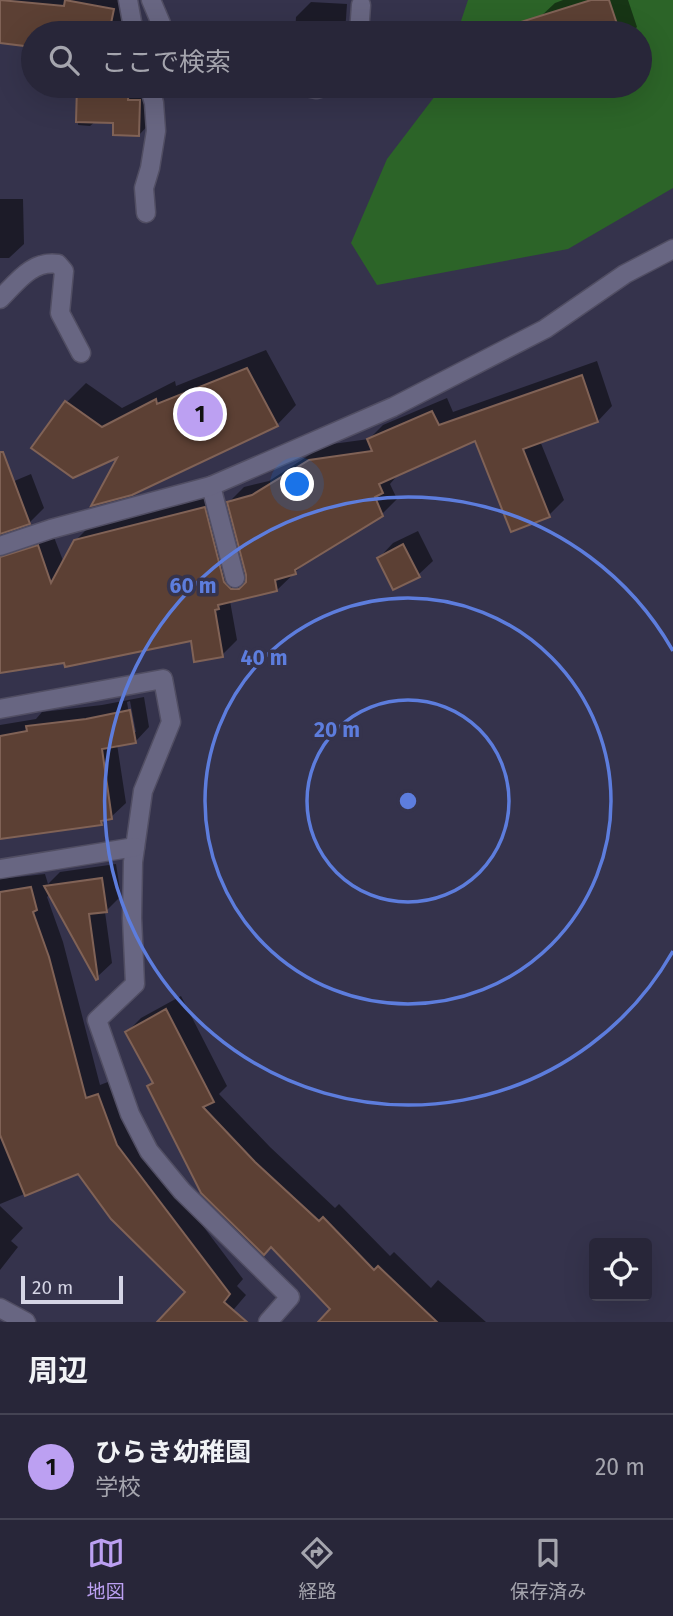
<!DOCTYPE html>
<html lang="ja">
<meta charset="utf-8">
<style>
:root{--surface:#282639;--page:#343244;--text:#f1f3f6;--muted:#a5a5ae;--line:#444353;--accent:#bca0f2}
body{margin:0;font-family:"Fira Sans","Noto Sans JP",sans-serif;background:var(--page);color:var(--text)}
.controls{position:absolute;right:21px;bottom:21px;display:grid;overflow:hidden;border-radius:7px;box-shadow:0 7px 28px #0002}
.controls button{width:63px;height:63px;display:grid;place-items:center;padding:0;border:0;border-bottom:2px solid var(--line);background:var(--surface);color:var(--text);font:35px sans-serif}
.scale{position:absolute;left:21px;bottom:18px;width:102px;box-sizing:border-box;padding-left:7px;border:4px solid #d5d5e5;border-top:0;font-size:19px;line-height:24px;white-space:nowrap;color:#d5d5e5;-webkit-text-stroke:5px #35334c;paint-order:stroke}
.you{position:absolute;left:298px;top:485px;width:24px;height:24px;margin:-18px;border:5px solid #fff;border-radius:50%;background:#1a73e8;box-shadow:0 0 0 10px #1a73e833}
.badge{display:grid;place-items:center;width:46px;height:46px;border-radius:50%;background:var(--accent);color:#111;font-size:23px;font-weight:700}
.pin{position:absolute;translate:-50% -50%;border:4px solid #fff;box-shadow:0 2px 7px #0006}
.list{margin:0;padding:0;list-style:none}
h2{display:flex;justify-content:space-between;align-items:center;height:91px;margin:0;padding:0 28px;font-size:30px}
h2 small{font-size:23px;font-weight:400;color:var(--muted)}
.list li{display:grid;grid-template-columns:46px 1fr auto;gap:21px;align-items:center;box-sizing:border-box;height:105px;padding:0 28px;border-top:2px solid var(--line)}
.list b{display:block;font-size:26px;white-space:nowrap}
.list p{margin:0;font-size:23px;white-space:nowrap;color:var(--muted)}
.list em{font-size:23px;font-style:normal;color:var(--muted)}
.icon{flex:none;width:38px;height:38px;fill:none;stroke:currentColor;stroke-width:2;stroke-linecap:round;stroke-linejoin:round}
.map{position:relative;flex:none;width:673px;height:1322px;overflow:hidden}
.search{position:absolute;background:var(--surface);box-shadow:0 7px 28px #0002;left:21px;right:21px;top:21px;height:77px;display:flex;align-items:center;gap:18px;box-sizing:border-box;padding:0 24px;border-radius:38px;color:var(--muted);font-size:26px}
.sheet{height:196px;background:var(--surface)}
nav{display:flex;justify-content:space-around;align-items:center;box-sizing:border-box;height:98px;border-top:2px solid var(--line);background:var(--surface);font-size:19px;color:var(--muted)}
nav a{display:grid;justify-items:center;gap:4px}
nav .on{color:var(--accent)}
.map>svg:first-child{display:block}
.green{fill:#2c6428}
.shadow{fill:#0007;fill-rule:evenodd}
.building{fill:#5c4034;stroke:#806256;stroke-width:2}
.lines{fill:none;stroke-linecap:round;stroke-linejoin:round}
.minor-casing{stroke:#514e63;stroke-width:21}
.minor{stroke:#686682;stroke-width:18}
.ring{fill:none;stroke:#5d7ddd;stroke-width:3.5}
.centre{fill:#5d7ddd;stroke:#35334c;stroke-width:3.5}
.ring-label{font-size:21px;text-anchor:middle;font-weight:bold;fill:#5d7ddd;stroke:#35334c;stroke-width:7;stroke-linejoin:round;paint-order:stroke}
</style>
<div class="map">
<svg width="673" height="1322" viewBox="0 0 673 1322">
<rect width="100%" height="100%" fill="#35334c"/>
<polygon class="green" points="468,0 673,0 673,188 568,249 377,285 351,243 387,159 438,92 440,86 640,86 640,33 457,33"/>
<g class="shadow">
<polygon points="0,0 127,0 120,33 33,33 33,45 0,41"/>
<polygon points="563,0 628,0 637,27 631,33 545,33 540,17 555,3"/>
<polygon points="311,2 347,4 345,33 295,33 296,17"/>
<polygon points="79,86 142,86 153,120 139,135 115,121 96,121 90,126 78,125"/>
<polygon points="0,199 23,199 24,244 9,258 0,258"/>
<polygon points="266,350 296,405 277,425 121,454 34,448 67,402 86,383 122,408 175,381 176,386"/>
<polygon points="597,361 612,406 598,421 540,441 564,500 549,515 476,439 396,475 396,477 390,484 397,499 382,514 307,561 277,590 230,601 237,640 222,655 192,639 66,661 0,664 0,487 31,474 44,508 29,523 3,531 4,535 12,543 52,532 64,563 75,541 91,525 219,493 239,566 248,576 229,502 244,487 269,481 325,445 369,439 383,425 447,398 453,412"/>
<polygon points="418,531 433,561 418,575 379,558 393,543"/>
<path d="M144 697 149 727 135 742 117 744 126 803 111 817 106 818 101 823 0 837V725L36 719 42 712 102 705ZM130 701 136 732H132L127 702Z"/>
<polygon points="116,864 121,896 105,912 112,963 97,977 50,894 47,897 63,942 100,1085 113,1080 131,1131 243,1279 237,1286 246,1295 223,1322 159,1322 188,1292 78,1172 0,1204 0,879 45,874 48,884 60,872"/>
<polygon points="181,996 227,1086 219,1094 270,1147 335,1208 339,1204 390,1256 394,1252 431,1288 438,1280 486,1322 345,1322 150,1086 154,1082 127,1032 141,1018"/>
<polygon points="0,1206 23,1228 11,1241 18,1247 0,1270"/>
</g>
<g class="building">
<polygon points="0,0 64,6 65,0 114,9 109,33 33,33 33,47 0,43"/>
<polygon points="591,0 609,0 620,33 506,33 505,27"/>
<polygon points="77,86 129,86 128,100 140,100 139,136 113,135 113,123 76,122"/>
<polygon points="247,368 278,426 132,495 91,506 117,458 73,478 31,448 65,401 102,427 156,399 157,404"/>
<polygon points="582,375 598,422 523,449 550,517 511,532 475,441 379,484 383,493 375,497 383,516 295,570 296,574 275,580 277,591 218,605 219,609 215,610 223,657 194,662 191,641 65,667 64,663 0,673 0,557 38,545 51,583 74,540 205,507 224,582 231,589 239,589 246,582 246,575 227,502 252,495 309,460 372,451 367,439 432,411 439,425"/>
<polygon points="0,452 3,452 30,524 0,534"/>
<polygon points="403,544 420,577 393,590 377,558"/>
<polygon points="130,710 136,743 102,749 112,819 101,821 102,825 0,839 0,736 27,731 26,726 86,719"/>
<polygon points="102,878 107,912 89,914 98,979 96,980 44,886"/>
<polygon points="31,887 37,910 33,912 49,957 86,1098 98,1094 117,1145 230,1294 224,1302 247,1322 157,1322 185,1292 111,1219 78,1174 25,1196 0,1135 0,892"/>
<polygon points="166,1009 214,1102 203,1107 255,1162 319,1221 323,1217 374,1270 378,1266 437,1322 318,1322 330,1309 271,1247 264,1255 201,1193 147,1086 153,1083 125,1032"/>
</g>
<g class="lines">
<g class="minor-casing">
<g id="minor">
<polyline points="128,0 134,33"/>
<polyline points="151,0 165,33"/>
<polyline points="359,33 361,5"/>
<polyline points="301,86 316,89 327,86"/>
<polyline points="146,213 144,188 150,168 156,131 154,103 149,86"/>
<path d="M0 299C17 282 32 260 58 264L64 271 60 313 81 353"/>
<polyline points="211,486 235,578"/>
<polyline points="0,546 51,529 211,486 393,407 545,329 625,274 673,249"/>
<polyline points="0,709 163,679 171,722 143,791 133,862 132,918 135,984 97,1020 130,1114 149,1151 182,1191 290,1297 268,1322"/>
<polyline points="0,869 135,847"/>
<polyline points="0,1308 26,1322"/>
</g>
</g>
<use href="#minor" class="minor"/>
</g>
<g class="ring">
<circle cx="408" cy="801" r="101"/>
<circle cx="408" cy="801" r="203"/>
<path d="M673 951A304 304 0 1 1 673 651"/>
</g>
<circle cx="408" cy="801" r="10" class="centre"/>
<g class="ring-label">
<text x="193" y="593">60 m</text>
<text x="264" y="665">40 m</text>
<text x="337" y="737">20 m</text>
</g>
</svg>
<div class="controls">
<button><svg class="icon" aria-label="locate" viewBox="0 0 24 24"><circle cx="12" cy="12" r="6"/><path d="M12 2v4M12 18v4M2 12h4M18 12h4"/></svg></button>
</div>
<div class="scale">20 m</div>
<div class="you"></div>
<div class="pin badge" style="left:200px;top:414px">1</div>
<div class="search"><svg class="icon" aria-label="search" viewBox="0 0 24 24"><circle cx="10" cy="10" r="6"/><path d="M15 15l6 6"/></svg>ここで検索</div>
</div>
<section class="sheet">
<h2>周辺<small></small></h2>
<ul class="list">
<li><span class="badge">1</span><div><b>ひらき幼稚園</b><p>学校</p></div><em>20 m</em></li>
</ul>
</section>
<nav>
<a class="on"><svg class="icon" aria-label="map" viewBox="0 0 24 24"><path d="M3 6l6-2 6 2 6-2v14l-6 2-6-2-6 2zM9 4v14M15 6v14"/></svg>地図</a>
<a><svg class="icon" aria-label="directions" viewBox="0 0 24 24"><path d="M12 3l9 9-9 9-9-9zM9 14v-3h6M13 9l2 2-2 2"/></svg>経路</a>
<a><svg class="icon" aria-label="saved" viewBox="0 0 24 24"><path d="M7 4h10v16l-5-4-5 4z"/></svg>保存済み</a>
</nav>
